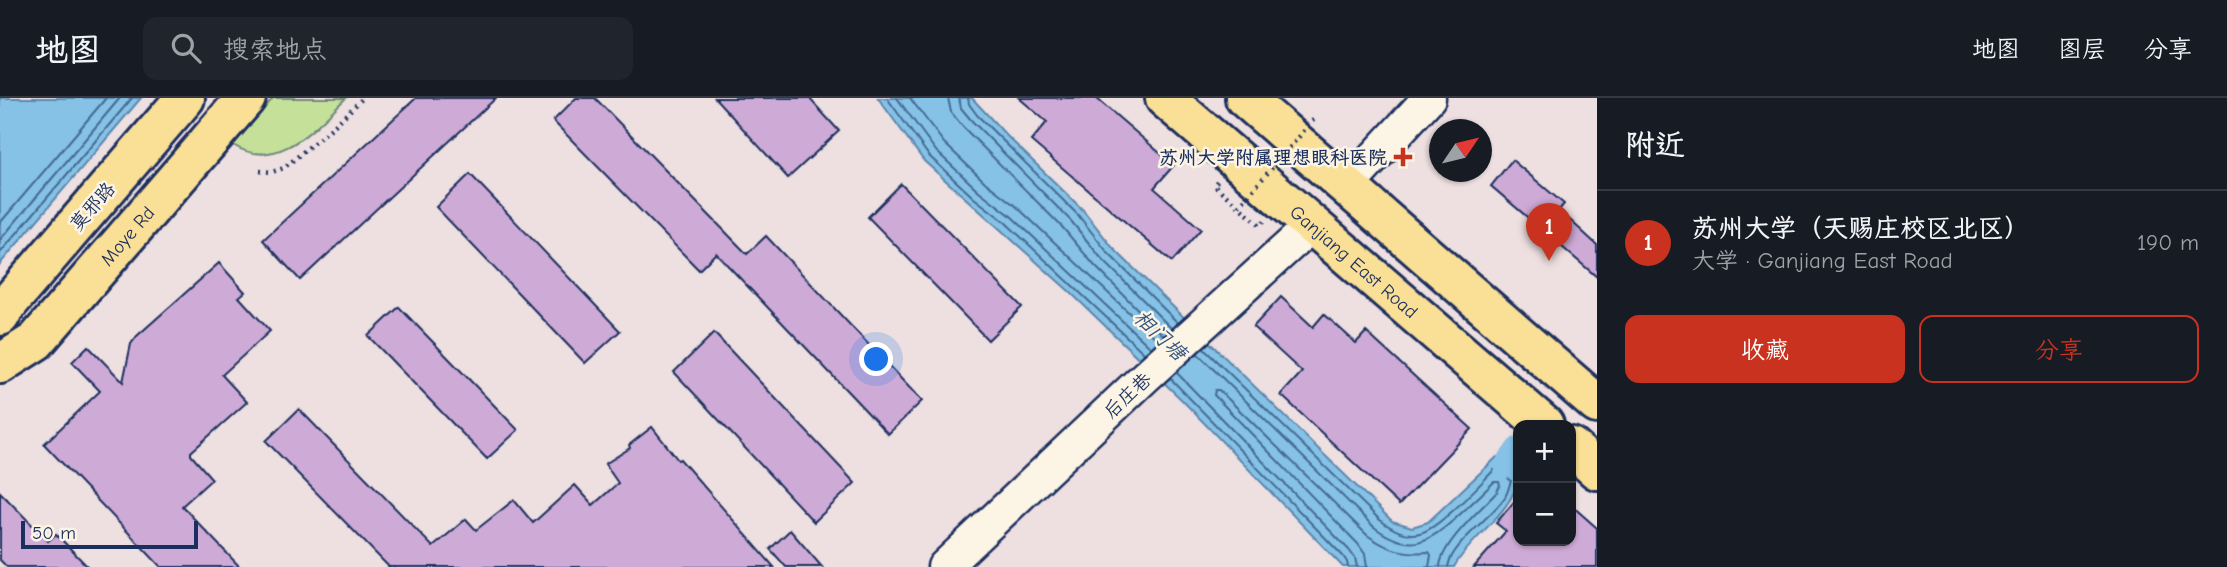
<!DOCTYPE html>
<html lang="zh">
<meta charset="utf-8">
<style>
:root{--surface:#171b24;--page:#20242c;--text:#f1f3f6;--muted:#9ea1a6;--line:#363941;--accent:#c8321e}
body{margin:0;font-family:"Comic Neue","LXGW WenKai TC",sans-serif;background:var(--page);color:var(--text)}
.controls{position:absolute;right:21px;bottom:21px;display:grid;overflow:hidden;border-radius:14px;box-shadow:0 2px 5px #0004}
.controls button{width:63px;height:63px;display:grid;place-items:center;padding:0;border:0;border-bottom:2px solid var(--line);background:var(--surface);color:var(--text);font:35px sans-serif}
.compass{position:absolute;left:1429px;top:21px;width:63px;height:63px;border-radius:50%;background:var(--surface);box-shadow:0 2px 5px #0004;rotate:55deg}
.scale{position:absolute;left:21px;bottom:18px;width:177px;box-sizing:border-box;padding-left:7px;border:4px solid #1b2f5e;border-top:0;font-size:19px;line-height:24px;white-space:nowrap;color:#1b2f5e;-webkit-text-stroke:5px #fcf5e5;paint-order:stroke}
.you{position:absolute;left:877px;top:262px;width:24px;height:24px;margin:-18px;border:5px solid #fff;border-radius:50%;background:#1a73e8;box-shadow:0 0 0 10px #1a73e833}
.badge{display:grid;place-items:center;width:46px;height:46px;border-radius:50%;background:var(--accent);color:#fff;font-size:23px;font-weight:700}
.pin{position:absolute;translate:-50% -58px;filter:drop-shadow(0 2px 4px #0008)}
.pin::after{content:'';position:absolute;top:37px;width:24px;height:21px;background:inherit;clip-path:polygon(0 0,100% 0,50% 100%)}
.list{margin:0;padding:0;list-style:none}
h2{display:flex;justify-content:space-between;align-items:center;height:91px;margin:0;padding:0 28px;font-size:30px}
h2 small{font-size:23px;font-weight:400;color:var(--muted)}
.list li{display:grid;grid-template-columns:46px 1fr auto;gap:21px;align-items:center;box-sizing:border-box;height:105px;padding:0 28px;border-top:2px solid var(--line)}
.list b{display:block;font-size:26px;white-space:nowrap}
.list p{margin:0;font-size:23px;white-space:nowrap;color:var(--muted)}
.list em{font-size:23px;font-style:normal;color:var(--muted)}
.actions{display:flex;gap:14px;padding:21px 28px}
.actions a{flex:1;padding:16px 0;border:2px solid var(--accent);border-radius:14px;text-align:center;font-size:24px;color:var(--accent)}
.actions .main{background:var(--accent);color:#fff}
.icon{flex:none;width:38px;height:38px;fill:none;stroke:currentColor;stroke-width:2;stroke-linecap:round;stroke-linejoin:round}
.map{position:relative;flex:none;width:1597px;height:469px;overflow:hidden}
header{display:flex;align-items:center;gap:42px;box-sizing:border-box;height:98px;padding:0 35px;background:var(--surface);border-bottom:2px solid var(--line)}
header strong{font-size:33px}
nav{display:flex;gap:38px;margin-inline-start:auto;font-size:24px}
.search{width:490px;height:63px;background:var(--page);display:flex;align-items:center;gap:18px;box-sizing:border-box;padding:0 24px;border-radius:14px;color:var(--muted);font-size:26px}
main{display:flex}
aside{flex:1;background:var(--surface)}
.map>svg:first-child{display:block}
.green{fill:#c5e199;stroke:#70887c;stroke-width:2}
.water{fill:#85c2e5;stroke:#5b87af;stroke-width:2}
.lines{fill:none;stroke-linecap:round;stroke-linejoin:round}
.shore{stroke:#456a94;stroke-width:2}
.canal{stroke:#85c2e5;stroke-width:24}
.building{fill:#ceabd6;stroke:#1b2f5e;stroke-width:2}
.minor-casing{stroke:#1b2f5e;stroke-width:37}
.major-casing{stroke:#1b2f5e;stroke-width:44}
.path{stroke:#1b2f5e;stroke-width:4.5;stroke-dasharray:2 5;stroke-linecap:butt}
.minor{stroke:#fcf5e5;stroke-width:32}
.major{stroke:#fadf96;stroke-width:38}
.path-bridge{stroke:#1b2f5e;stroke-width:4.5;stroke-dasharray:2 5;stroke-linecap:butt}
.poi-dot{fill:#c8321e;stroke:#fcf5e5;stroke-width:2.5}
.labels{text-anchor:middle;stroke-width:5;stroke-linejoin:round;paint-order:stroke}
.poi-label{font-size:19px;font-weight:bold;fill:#1b2f5e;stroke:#fcf5e5;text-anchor:end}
.street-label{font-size:19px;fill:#1b2f5e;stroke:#fcf5e5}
.water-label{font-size:21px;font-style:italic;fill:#365480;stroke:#fcf5e5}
</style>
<header>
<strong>地图</strong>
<div class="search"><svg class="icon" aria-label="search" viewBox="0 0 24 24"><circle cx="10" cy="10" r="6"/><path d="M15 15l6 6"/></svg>搜索地点</div>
<nav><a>地图</a><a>图层</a><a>分享</a></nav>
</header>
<main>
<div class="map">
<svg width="1597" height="469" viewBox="0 0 1597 469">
<rect width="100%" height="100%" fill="#eedfe0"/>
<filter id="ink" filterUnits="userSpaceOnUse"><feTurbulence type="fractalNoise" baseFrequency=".0143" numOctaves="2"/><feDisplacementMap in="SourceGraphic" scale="14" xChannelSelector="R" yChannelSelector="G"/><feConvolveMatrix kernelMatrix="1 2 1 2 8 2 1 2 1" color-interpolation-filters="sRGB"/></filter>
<g filter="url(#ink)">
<path class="green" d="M273 0H346C315 29 278 75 233 47Z"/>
<g class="water">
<polygon points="0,0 141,0 0,166"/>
<path d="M878 0H972L1006 37 1083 112 1113 150 1392 423 1412 429 1428 424 1497 359 1518 379C1515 413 1470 439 1454 469H1343L1183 303 1069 193 924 63Z"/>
</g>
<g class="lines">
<g class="shore">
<polyline points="887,0 929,58 974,100 1004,123 1145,256"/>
<polyline points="897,0 936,53 979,93 1010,117 1151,250"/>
<polyline points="910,0 944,45 986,85 1017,109 1159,243"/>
<polyline points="948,0 951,14 963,29 1063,130 1094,167 1164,238"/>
<polyline points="959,0 961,10 971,22 1071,123 1101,160 1172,231"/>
<polyline points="968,0 969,6 977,17 1078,117 1108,155 1178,225"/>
<polyline points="0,125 106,0"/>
<polyline points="0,142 120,0"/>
<polyline points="0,155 132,0"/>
<path d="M1203 250 1380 422C1392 431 1405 439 1420 435 1439 431 1480 386 1495 371H1500L1511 383C1509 388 1508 394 1505 399 1492 419 1451 446 1448 469"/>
<path d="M1197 255 1374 429C1409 455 1428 446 1457 419 1470 407 1482 396 1494 384H1499L1500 387 1497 394C1481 411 1441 446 1440 469"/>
<polyline points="1176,274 1349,452 1355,460 1357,469"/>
<polyline points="1170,280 1343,458 1347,464 1348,469"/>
<path d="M1367 469 1365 456 1358 446 1214 297 1215 292H1219L1367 437C1388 452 1404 456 1429 454L1431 457 1429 469"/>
</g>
<polyline class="canal" points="1506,368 1518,351"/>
</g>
<g class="building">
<polygon points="416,0 496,0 300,182 263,142"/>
<polygon points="576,0 595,0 747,156 766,138 922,303 888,336 716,155 699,172 553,23"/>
<polygon points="715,0 809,0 839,33 788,80"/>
<polygon points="1019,0 1096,0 1174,67 1154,90 1201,131 1172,164 1031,43 1047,24"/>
<polygon points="1512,62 1564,106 1559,112 1597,147 1597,179 1491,88"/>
<polygon points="470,76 620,233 585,265 436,109"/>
<polygon points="901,86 1022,209 988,242 868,119"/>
<polygon points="219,165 245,194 239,199 270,233 222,277 247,304 191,354 191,357 212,381 182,408 240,469 161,469 44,346 100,293 72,264 88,248 123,284 131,246 137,238"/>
<polygon points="1281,199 1313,229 1324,216 1356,245 1366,234 1472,331 1399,407 1281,297 1302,274 1253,229"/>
<polygon points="399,209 518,332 487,361 368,238"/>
<polygon points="714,235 855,385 814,424 674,274"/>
<polygon points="299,311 433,449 466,421 476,432 514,402 533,425 575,387 593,407 618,385 605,366 630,350 629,347 652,329 678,362 680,361 774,469 389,469 266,343"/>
<polygon points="0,394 48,443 56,436 88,469 7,469 0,462"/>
<polygon points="1518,399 1518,443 1571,443 1571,407 1597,430 1597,469 1474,469 1506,433 1496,425"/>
<polygon points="790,432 822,469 786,469 770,451"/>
</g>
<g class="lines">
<g class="minor-casing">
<g id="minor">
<polyline points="1347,89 1429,0"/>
<polyline points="944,469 1145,279 1312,127"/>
</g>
</g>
<g class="major-casing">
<g id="major">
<path id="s1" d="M1165 0 1544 327"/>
<polyline points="1245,0 1597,306"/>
<polyline points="0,218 5,209 185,0"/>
<path id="s2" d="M0 266 36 243 246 0"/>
<polyline points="1571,349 1597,372"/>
</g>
</g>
<g class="path">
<polyline points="260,73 272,74 284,70 335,27 363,0"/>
<polyline points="1217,83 1214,87 1260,127 1264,123"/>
</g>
<use href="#minor" class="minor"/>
<use href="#major" class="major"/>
<polyline class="path-bridge" points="1239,108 1316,19"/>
</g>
</g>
<path class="poi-dot" d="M1399.5 48.5h7v7h7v7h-7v7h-7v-7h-7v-7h7z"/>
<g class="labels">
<g class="poi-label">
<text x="1387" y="66">苏州大学附属理想眼科医院</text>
</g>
<g class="street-label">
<text transform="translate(92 108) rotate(-49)" y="7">莫邪路</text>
<text dy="7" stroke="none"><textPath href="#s2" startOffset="182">Moye Rd</textPath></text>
<text dy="7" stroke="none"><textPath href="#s1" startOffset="250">Ganjiang East Road</textPath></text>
<text transform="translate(1127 297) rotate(-43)" y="7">后庄巷</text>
</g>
<g class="water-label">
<text transform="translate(1160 237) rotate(44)" y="7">相门塘</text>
</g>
</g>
</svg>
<div class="controls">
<button>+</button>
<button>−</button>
</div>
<svg class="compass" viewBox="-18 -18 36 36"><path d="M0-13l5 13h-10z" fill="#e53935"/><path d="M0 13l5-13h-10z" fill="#9ea1a6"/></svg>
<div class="scale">50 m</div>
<div class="you"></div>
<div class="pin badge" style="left:1549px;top:163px">1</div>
</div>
<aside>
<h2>附近<small></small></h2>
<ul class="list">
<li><span class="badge">1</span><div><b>苏州大学（天赐庄校区北区）</b><p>大学 · Ganjiang East Road</p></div><em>190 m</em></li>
</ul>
<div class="actions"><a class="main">收藏</a><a>分享</a></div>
</aside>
</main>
